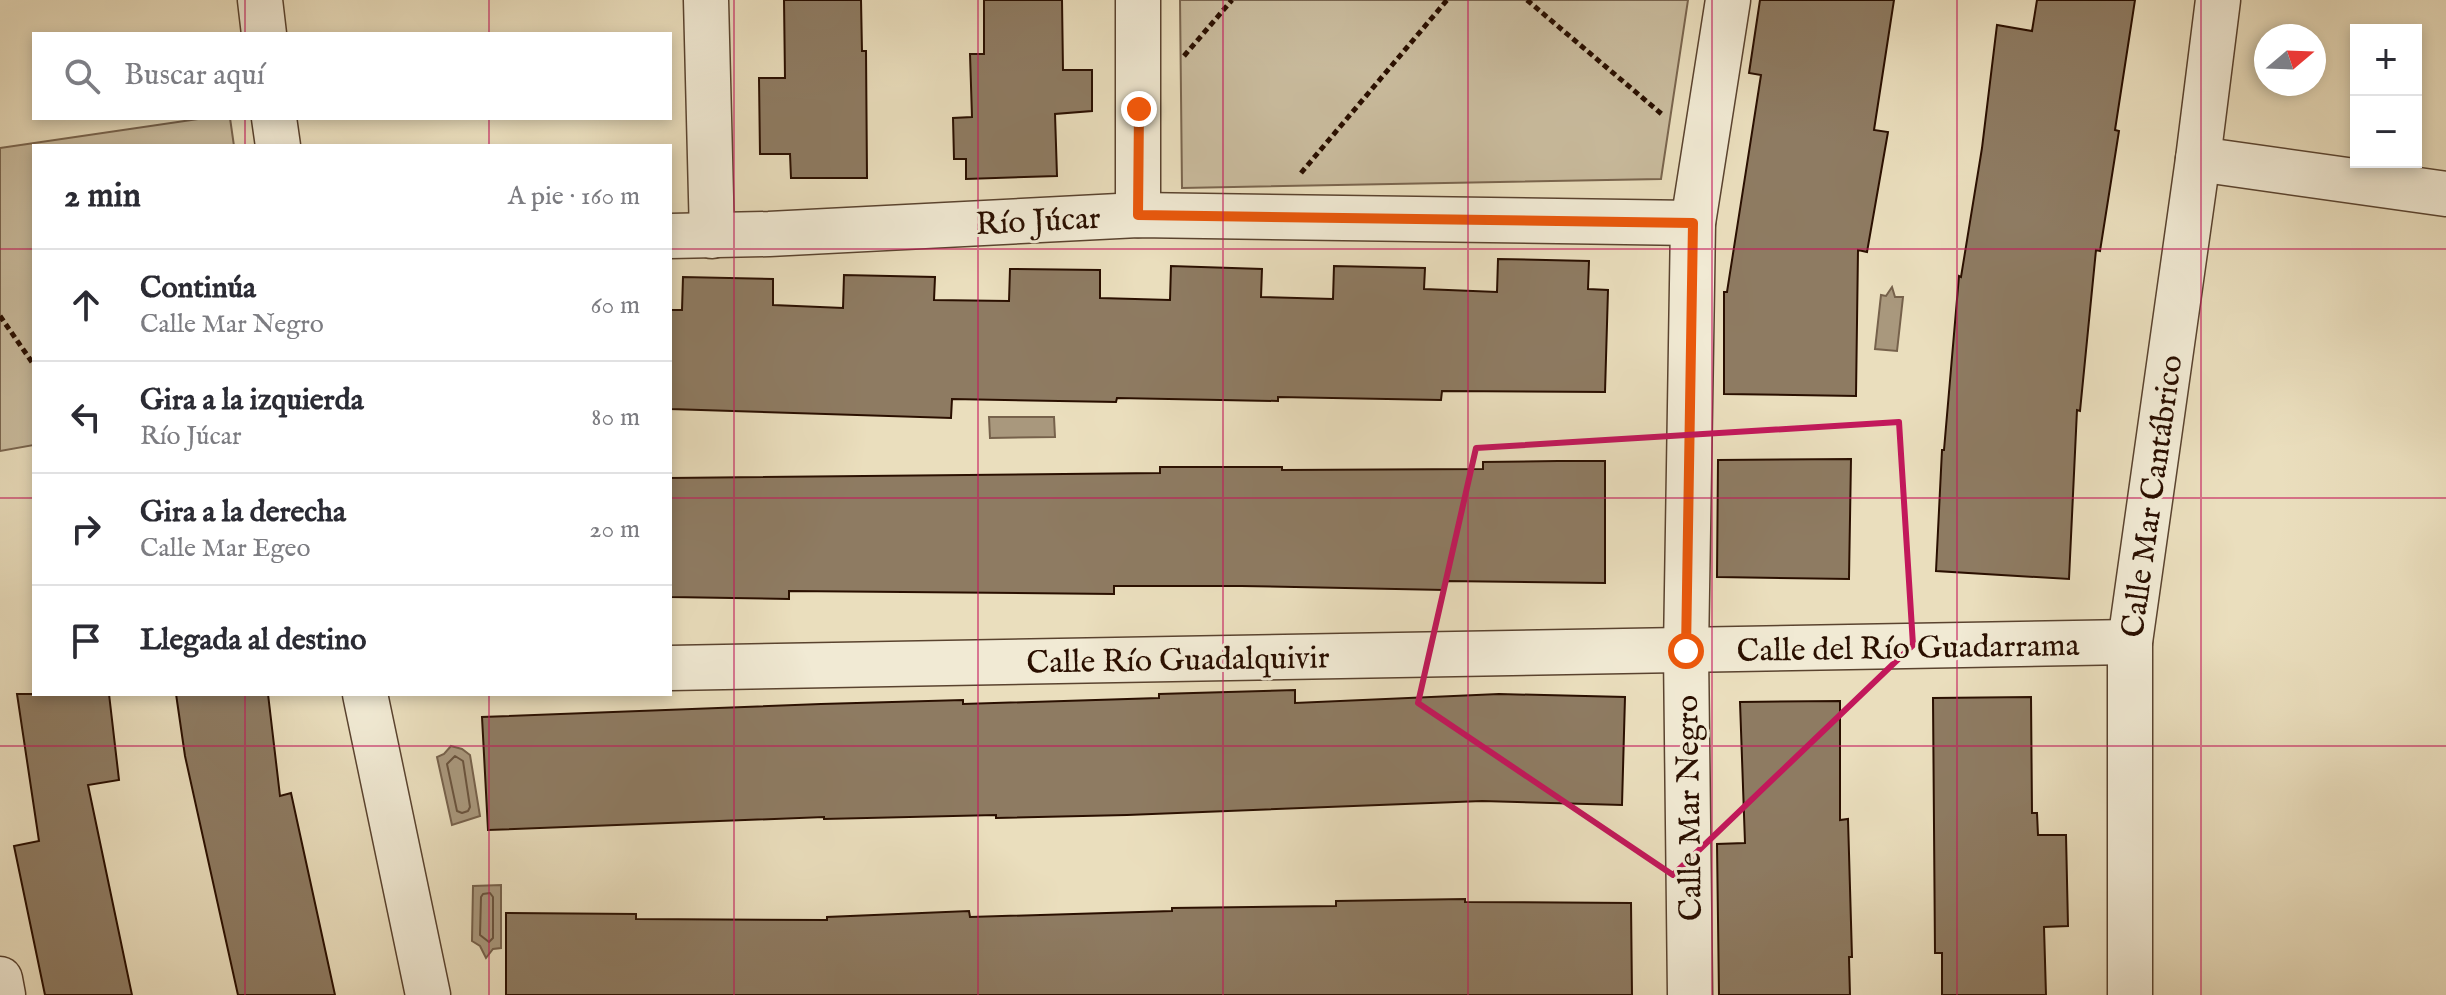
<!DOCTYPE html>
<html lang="es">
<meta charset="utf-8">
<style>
:root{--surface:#fff;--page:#f2f2f3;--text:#2b2b33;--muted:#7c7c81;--line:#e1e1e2}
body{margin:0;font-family:"IM FELL English",serif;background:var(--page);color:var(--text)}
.controls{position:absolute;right:24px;top:24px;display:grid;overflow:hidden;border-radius:0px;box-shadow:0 4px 12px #0003}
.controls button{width:72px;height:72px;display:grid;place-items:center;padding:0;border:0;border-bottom:2px solid var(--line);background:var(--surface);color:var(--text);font:40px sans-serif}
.compass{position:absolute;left:2254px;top:24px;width:72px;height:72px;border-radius:50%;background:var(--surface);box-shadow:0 4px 12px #0003;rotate:71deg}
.stop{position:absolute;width:24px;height:24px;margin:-18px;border:6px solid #ea580c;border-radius:50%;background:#fff}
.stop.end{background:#ea580c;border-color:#fff;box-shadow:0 2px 8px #0008}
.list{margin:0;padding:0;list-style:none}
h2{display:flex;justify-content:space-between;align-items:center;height:104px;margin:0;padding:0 32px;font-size:34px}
h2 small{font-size:26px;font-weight:400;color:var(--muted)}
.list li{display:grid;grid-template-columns:52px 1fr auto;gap:24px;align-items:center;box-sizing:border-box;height:112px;padding:0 32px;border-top:2px solid var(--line)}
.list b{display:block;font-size:30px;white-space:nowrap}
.list p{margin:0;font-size:26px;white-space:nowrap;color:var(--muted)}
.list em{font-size:26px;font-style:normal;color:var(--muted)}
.icon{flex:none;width:44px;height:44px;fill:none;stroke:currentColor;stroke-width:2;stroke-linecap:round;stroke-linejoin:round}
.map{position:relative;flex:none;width:2446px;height:995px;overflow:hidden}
.search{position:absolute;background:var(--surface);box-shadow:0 4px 12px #0003;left:32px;top:32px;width:640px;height:88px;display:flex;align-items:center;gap:20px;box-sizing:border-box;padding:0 28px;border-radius:0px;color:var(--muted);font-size:30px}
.panel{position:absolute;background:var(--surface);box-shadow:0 4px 12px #0003;left:32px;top:144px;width:640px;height:552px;border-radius:0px}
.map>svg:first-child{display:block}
.green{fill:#c9bb9d;stroke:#7a654e;stroke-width:2}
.water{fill:#a9987d;stroke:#76614b;stroke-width:2}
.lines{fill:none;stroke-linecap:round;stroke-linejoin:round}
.shore{stroke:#6a543e;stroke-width:2}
.building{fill:#8e7b62;stroke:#2a0f00;stroke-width:2}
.minor-casing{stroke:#5a432f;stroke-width:47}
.path{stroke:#2a0f00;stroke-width:5;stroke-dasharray:6 4;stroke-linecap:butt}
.minor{stroke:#f1ead4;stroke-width:44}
.route{stroke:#ea580c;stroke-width:10}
.marked{fill:none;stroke:#c2185b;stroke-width:6;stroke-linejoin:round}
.grid{fill:none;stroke:#c2185b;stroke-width:2;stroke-opacity:0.55}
.labels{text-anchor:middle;stroke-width:6;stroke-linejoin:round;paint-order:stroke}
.street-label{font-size:32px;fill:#2a0f00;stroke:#f1ead4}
</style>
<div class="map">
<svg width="2446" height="995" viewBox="0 0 2446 995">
<rect width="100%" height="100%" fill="#eadebd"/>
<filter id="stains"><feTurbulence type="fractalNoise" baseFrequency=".0025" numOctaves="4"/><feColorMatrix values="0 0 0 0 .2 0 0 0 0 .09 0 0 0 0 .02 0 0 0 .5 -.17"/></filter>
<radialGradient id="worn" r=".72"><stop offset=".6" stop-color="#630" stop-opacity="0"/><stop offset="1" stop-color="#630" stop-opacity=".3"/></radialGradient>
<g class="green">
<polygon points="1180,0 1688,0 1661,179 1182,188"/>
<polygon points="205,118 230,118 234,146 34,146 34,445 0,451 0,148"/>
</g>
<g class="water">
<polygon points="1892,287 1895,297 1903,297 1897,351 1875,349 1881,295 1886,296"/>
<polygon points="989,417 1054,417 1055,437 990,438"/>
<polygon points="451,746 462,749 470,755 480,816 452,825 437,757 444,754"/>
<polygon points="501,885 501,948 493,949 486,958 480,946 472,941 473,886"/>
</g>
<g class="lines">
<g class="shore">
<polygon points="455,756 463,761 470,807 468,811 462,813 457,811 447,764"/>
<polygon points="490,893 493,897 493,938 489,942 480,935 481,897 483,894"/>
</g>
</g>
<g class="building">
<polygon points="784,0 861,0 862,51 866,51 867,178 791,178 790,154 760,154 759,78 785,78"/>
<polygon points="984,0 1062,0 1063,70 1092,70 1092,111 1055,114 1057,176 966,179 966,159 954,159 953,118 972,117 970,54 984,54"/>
<polygon points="1760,0 1894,0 1874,130 1888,132 1867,252 1858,250 1856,396 1724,394 1724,292 1727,292 1761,75 1749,73"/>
<polygon points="2037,0 2135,0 2115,130 2119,131 2100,251 2096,250 2080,411 2077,410 2069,579 1936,571 1942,450 1944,450 1959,276 1961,277 1982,148 1997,25 2032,31"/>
<polygon points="1498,259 1589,261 1588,289 1608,290 1605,392 1442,391 1441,400 1278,397 1278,401 1117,398 1116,402 952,399 951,418 670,409 670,310 682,310 683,277 773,279 773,305 843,308 844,275 935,277 934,300 1009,301 1010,269 1100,270 1100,298 1170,300 1171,266 1262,269 1261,297 1333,299 1334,266 1425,268 1424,289 1497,292"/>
<polygon points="1851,459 1849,579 1717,577 1718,460"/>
<polygon points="1558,461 1605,461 1605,583 1445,581 1445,590 1241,586 1114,586 1114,594 789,591 789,599 670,597 670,478 1160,473 1160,467 1282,467 1282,470 1483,469 1483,462"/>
<polygon points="1295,690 1295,703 1499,694 1625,697 1622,805 1482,801 1127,815 996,818 996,815 824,819 824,817 488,830 482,717 821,704 963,700 963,704 1159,698 1159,694"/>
<polygon points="17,694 109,694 119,780 88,785 132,995 45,995 14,846 39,841"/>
<polygon points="176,694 268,694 280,796 291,793 335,995 238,995 185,756"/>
<polygon points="2031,697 2032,813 2037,813 2038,835 2066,835 2068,926 2044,927 2046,995 1942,995 1942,953 1935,953 1933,698"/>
<polygon points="1840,701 1840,820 1848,819 1852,957 1849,957 1850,995 1719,995 1717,844 1745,843 1740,702"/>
<polygon points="1465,899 1465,902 1631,903 1632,995 506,995 506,913 636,914 636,919 827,920 827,917 969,911 970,917 1172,911 1172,908 1336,906 1336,901"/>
</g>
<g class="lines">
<g class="minor-casing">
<g id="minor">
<polyline points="260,0 264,34"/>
<polyline points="706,0 712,236"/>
<polyline points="1138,0 1138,215"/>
<polyline points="274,118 278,146"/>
<polyline points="2198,159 2446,194"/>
<polyline points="670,236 769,234 1138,215 1693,223"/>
<polyline points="670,668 2130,642"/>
<polyline points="365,694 428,995"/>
<polyline points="0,979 3,995"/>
<polyline points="1690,995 1686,651 1693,223 1728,0"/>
<polyline points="2130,995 2130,642 2198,159 2218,0"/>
</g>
</g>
<g class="path">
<polyline points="1527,0 1664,116"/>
<polyline points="1184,56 1232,0"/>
<polyline points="1301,173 1447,0"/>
<polyline points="0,316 34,365"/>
</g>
<use href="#minor" class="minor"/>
</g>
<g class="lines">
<polyline class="route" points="1139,109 1138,215 1693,223 1686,651"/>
</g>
<path class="marked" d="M1899 422 1913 645 1673 875 1418 703 1476 448Z"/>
<path class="grid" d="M245 0V34M489 0V34M734 0V995M978 0V995M1223 0V995M1468 0V995M1712 0V995M1957 0V995M2201 0V995M245 118V146M489 118V146M0 249H34M670 249H2446M0 498H34M670 498H2446M245 694V995M489 694V995M0 746H2446"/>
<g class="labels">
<g class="street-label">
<text transform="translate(1038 220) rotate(-3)" y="11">Río Júcar</text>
<text transform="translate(2151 496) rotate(-82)" y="11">Calle Mar Cantábrico</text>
<text transform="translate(1908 647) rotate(-1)" y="11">Calle del Río Guadarrama</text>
<text transform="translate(1178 659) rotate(-1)" y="11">Calle Río Guadalquivir</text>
<text transform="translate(1688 808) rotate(-91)" y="11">Calle Mar Negro</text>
</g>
</g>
<rect width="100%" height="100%" filter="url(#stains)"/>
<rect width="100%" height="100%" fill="url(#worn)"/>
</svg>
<div class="controls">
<button>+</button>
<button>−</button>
</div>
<svg class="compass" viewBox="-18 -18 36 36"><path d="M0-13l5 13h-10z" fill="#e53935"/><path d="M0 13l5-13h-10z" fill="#7c7c81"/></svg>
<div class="stop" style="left:1686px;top:651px"></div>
<div class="stop end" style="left:1139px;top:109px"></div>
<div class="search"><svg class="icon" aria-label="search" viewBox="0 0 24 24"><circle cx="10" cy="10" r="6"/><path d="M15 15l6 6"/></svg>Buscar aquí</div>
<section class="panel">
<h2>2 min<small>A pie · 160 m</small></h2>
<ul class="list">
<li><svg class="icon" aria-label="ahead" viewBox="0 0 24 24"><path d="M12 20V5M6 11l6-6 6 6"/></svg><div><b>Continúa</b><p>Calle Mar Negro</p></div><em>60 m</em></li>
<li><svg class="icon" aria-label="left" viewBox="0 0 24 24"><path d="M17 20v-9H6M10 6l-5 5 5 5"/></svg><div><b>Gira a la izquierda</b><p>Río Júcar</p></div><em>80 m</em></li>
<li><svg class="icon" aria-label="right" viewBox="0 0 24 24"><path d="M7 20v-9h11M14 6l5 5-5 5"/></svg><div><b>Gira a la derecha</b><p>Calle Mar Egeo</p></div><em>20 m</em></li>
<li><svg class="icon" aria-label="arrive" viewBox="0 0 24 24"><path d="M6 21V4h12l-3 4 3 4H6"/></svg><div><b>Llegada al destino</b></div></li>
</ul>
</section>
</div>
